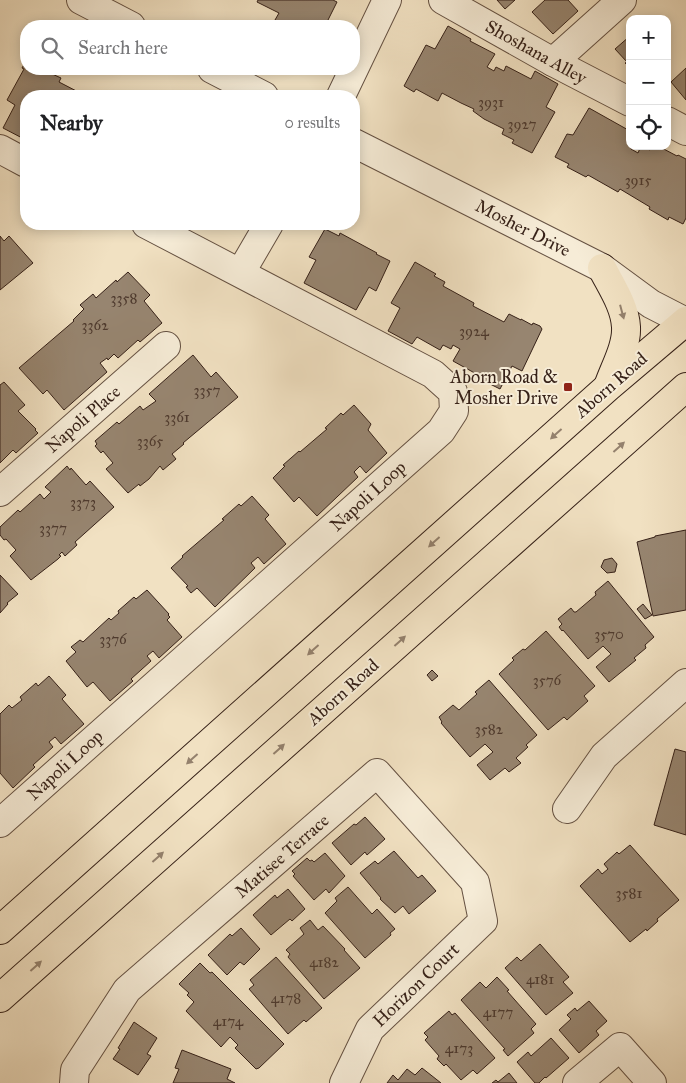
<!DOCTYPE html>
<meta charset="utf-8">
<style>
:root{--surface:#fff;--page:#f2f2f2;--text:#202124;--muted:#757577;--line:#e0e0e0}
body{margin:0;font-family:"IM FELL Great Primer",serif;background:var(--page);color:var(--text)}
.controls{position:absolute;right:15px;top:15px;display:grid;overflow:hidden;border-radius:10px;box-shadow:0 2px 12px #0003}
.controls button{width:45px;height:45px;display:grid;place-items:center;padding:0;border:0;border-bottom:1px solid var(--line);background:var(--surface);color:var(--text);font:25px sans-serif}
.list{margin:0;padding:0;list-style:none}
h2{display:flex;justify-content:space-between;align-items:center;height:65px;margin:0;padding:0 20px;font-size:21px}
h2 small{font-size:16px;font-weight:400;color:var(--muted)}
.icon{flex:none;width:28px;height:28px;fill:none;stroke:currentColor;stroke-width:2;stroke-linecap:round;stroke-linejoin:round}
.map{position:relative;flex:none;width:686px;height:1083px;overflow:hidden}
.search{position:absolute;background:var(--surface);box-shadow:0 2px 12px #0003;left:20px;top:20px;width:340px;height:55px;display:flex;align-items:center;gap:12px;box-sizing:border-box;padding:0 18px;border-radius:20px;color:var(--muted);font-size:19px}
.panel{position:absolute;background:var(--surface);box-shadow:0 2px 12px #0003;left:20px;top:90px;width:340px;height:140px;border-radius:20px}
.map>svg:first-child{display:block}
.building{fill:#978570;stroke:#362118}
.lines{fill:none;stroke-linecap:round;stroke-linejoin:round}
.minor-casing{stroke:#655142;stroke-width:30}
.major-casing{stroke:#362118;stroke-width:30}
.minor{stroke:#f6ecd7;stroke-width:28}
.major{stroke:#f1e1c2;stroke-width:28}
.oneway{fill:#94816d}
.poi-dot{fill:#8f2418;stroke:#f6ecd7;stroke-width:2}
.labels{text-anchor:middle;stroke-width:4;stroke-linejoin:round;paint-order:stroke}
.number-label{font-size:15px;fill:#4e3a2e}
.street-label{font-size:18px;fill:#362118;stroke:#f6ecd7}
.poi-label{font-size:18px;fill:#362118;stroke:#f6ecd7;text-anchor:end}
</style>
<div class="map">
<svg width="686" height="1083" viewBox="0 0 686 1083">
<rect width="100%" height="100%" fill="#f1e1c2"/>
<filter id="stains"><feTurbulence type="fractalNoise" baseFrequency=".004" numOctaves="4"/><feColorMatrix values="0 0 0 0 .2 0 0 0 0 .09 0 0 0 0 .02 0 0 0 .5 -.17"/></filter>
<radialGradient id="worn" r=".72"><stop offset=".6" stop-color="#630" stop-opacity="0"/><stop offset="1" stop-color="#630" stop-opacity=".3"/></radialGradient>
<g class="building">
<polygon points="258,0 333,0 337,2 325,26 288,26 275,20 279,13 257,2"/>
<polygon points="497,0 515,0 505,9"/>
<polygon points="545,0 568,0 578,11 553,34 532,12"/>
<polygon points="448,26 471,39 470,41 495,54 487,67 494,71 496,67 504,71 506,66 531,79 535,71 558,84 546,107 555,112 532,153 512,143 514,140 502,134 504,129 484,119 473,111 474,109 461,103 442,93 438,101 416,89 414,92 404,86 426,45 435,49"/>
<polygon points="630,36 630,68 625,63 627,62 615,49"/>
<polygon points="26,61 26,69 48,69 51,70 50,73 61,78 59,82 86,96 26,96 26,140 3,128 15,105 7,100 24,69 22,68"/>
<polygon points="686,68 686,100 671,82"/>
<polygon points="589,108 630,131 630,146 632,146 631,149 638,153 641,146 650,150 652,146 658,146 677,156 678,155 686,159 686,218 683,224 669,217 668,220 649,209 650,207 620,189 618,192 588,175 586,177 567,167 569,164 555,157 567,134 573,135"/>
<polygon points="325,229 339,236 340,233 377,253 376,254 390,261 376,291 369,287 356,310 304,283 316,260 309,257"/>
<polygon points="0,236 4,241 9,236 33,263 0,290"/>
<polygon points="415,262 436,274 434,276 445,282 443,286 474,303 473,306 504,322 509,314 521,320 521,319 532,325 533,323 540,326 542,329 522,371 512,366 500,389 478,378 480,376 453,361 460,349 453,345 451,349 443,345 440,350 417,337 412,344 388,331 400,308 391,303"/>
<polygon points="128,272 150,295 144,301 162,323 140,342 138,340 118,358 114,354 108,360 107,358 100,363 107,372 64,410 47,390 43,394 19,368 74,321 73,320 84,309 80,305 93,294 96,298 116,280 117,282"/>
<polygon points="193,355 211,377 216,372 238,397 183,443 184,444 172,454 176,459 163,470 160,466 149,479 140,486 139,484 128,493 106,469 113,463 103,451 101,453 95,446 97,444 95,441 117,422 119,424 140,406 143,410 156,401 149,394"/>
<polygon points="4,382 25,405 18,411 36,429 35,430 38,433 16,453 13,450 0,463 0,385"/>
<polygon points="354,405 371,424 368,430 387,453 366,473 360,466 354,472 358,477 317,516 299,497 294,502 273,478 285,466 283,465 299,451 300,452 327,429 325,428 341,413 343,415"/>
<polygon points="67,466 70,470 71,468 86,485 90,481 114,507 75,542 77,545 65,556 62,552 59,555 61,556 58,559 31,580 10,556 16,550 6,539 4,540 0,535 0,527 18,510 20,512 40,494 44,499 51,492 45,487"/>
<polygon points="252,496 269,515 265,519 286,544 264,564 258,557 251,563 255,568 215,607 197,588 191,593 186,587 188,586 171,568 183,557 182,556 224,520 222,519 239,504 241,506"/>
<polygon points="686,530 686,610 653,616 637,542 655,537 655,536"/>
<polygon points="612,558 617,564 615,572 607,573 601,567 604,560"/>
<polygon points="0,575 18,594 7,603 8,604 0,613"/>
<polygon points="608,581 654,637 645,645 646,648 634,658 636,660 609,682 596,667 611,654 603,646 588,659 563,630 562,631 559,627 562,624 558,619 571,608 574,612 576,612 596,595 595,592"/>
<polygon points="147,590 169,614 168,615 170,617 167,620 182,637 159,658 153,651 147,656 151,661 131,679 133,681 110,701 93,682 87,687 66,661 76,652 71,647 80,640 83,642 109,618 111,620 119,613 118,611 134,597 136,599"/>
<polygon points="643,604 652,615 645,619 637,609"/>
<polygon points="546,631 595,686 584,696 588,701 567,720 564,717 548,730 499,674 514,660 512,658 523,649 525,650"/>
<polygon points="432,670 438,676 432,681 427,675"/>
<polygon points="49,676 66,695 62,699 84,724 61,744 55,737 49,742 53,747 33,765 35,767 13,788 0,773 0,714 9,705 12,708 22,700 20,697 36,683 38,686"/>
<polygon points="489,680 537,735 526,745 528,747 516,758 521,763 509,772 505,768 490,780 477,765 493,752 485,744 470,757 441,723 442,722 439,717 453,705 459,710 477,694 475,692"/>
<polygon points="675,749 686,752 686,835 654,825"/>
<polygon points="365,817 385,839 367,855 365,852 351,865 332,843 354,824 356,825"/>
<polygon points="630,845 679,900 657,919 658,921 647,931 646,929 630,942 580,886 598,869 602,874 608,869 604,864 616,853 617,852 619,854"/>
<polygon points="394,851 418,878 422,875 436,891 409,914 403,906 395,913 380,899 381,898 360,873 375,861 378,864"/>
<polygon points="325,853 345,876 329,893 326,889 314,900 293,876 295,874 292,871 307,858 310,861 312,860 314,862"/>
<polygon points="348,887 372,914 377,909 395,929 390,933 391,935 365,958 325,913 337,901 335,898"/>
<polygon points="288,889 305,909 292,921 290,919 271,935 253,915 275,895 277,898"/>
<polygon points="310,920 318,930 323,926 345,949 344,950 360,968 324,999 288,957 290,954 286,950 304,934 300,928"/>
<polygon points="241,928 260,949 244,965 240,962 227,975 208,955 230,934 232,936"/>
<polygon points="540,944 569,977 563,982 573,993 546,1015 505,968 517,957 521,961"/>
<polygon points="276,957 322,1008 306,1022 304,1020 288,1034 249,989 254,985 250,980"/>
<polygon points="200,963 210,973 212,972 284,1044 259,1068 256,1069 235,1048 238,1045 230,1037 221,1047 186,1011 194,1002 187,995 189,993 179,984"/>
<polygon points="497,977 509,990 507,991 536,1024 531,1029 534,1033 508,1056 503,1050 505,1049 461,1000 480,982 486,988"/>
<polygon points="589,1001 607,1021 596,1031 599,1035 579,1053 559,1030 571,1019 567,1015 575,1008 577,1011"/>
<polygon points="449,1011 452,1015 455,1013 495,1058 477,1074 473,1070 461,1080 446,1064 444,1066 437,1059 439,1056 425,1040 428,1037 424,1033"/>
<polygon points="134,1022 157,1038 147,1054 151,1056 138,1075 113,1059 120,1049 118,1048"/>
<polygon points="551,1038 569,1058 546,1078 545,1077 539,1083 535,1083 517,1062 528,1052 531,1056"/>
<polygon points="182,1050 231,1069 227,1079 235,1083 173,1083 179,1069 175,1068"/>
<polygon points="422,1068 441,1083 387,1083 393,1075 398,1080 407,1069 415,1075"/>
<polygon points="509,1073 517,1083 492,1083 496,1080 498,1082"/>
</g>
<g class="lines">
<g class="minor-casing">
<g id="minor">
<polyline points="81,0 131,26"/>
<polyline points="443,0 553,62 630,102"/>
<polyline points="553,62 622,0"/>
<polyline points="212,69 264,96"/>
<polyline points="341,96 387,0"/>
<polyline points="667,121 686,131"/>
<polyline points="354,143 602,268 651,304 686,322"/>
<polyline points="0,149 26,163"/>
<polyline points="241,272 269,224"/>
<polyline points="0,492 166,346"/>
<polyline points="567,809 604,756 686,683"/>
<polyline points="0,823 441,431 454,411 453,392 433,374 146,224"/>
<polyline points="74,1083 75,1070 127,990 377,773 475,882 483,921 370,1029 344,1083"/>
<polyline points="577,1083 620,1047 652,1083"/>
</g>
</g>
<g class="major-casing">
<g id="major">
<path d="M602 268C611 286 625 306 626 327 627 346 615 367 609 384"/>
<polyline points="0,930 608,387 686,321"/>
<polyline points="0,998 686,387"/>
</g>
</g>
<use href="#minor" class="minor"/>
<use href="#major" class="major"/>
</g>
<defs><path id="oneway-solid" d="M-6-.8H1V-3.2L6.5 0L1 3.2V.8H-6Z" transform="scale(1.25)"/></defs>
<g class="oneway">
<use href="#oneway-solid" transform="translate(622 312) rotate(75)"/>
<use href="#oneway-solid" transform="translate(556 434) rotate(138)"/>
<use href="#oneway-solid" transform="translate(619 447) rotate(-42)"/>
<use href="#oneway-solid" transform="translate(434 542) rotate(138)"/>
<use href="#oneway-solid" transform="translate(400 641) rotate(-42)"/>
<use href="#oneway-solid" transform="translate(313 650) rotate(138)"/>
<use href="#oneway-solid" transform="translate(279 749) rotate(-42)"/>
<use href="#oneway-solid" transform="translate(192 759) rotate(138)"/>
<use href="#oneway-solid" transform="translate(158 857) rotate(-42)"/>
<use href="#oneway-solid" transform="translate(36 966) rotate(-42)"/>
</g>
<rect class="poi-dot" x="563" y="382" width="10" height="10" rx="2.5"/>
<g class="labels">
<g class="number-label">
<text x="491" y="107">3931</text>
<text x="522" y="129">3927</text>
<text x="638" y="185">3915</text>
<text x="124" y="303">3358</text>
<text x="95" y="330">3362</text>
<text x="474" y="336">3924</text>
<text x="207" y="395">3357</text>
<text x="177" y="422">3361</text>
<text x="150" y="446">3365</text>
<text x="83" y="507">3373</text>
<text x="53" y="533">3377</text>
<text x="609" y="639">3570</text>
<text x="113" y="644">3376</text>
<text x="547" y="685">3576</text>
<text x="489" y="734">3582</text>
<text x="629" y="898">3581</text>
<text x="324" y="967">4182</text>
<text x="540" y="984">4181</text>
<text x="286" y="1003">4178</text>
<text x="498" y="1017">4177</text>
<text x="228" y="1026">4174</text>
<text x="459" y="1053">4173</text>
</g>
<g class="street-label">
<text transform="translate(536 52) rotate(29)" y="6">Shoshana Alley</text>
<text transform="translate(523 228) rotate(27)" y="6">Mosher Drive</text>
<text transform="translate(611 385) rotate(-41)" y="6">Aborn Road</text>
<text transform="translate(83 419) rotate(-41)" y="6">Napoli Place</text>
<text transform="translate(368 496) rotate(-42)" y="6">Napoli Loop</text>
<text transform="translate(343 692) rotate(-42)" y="6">Aborn Road</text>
<text transform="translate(65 765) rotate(-42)" y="6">Napoli Loop</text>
<text transform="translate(282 856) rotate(-41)" y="6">Matisee Terrace</text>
<text transform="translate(416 985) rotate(-44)" y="6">Horizon Court</text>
</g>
<g class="poi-label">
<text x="558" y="383">Aborn Road &amp;<tspan x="558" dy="21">Mosher Drive</tspan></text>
</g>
</g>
<rect width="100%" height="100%" filter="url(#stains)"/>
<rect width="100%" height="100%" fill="url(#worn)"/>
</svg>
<div class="controls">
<button>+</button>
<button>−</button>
<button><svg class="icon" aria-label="locate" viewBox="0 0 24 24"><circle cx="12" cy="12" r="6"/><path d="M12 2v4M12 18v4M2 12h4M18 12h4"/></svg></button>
</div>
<div class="search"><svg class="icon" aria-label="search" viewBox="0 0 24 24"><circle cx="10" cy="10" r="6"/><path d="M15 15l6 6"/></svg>Search here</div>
<section class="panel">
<h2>Nearby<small>0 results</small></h2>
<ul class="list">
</ul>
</section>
</div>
